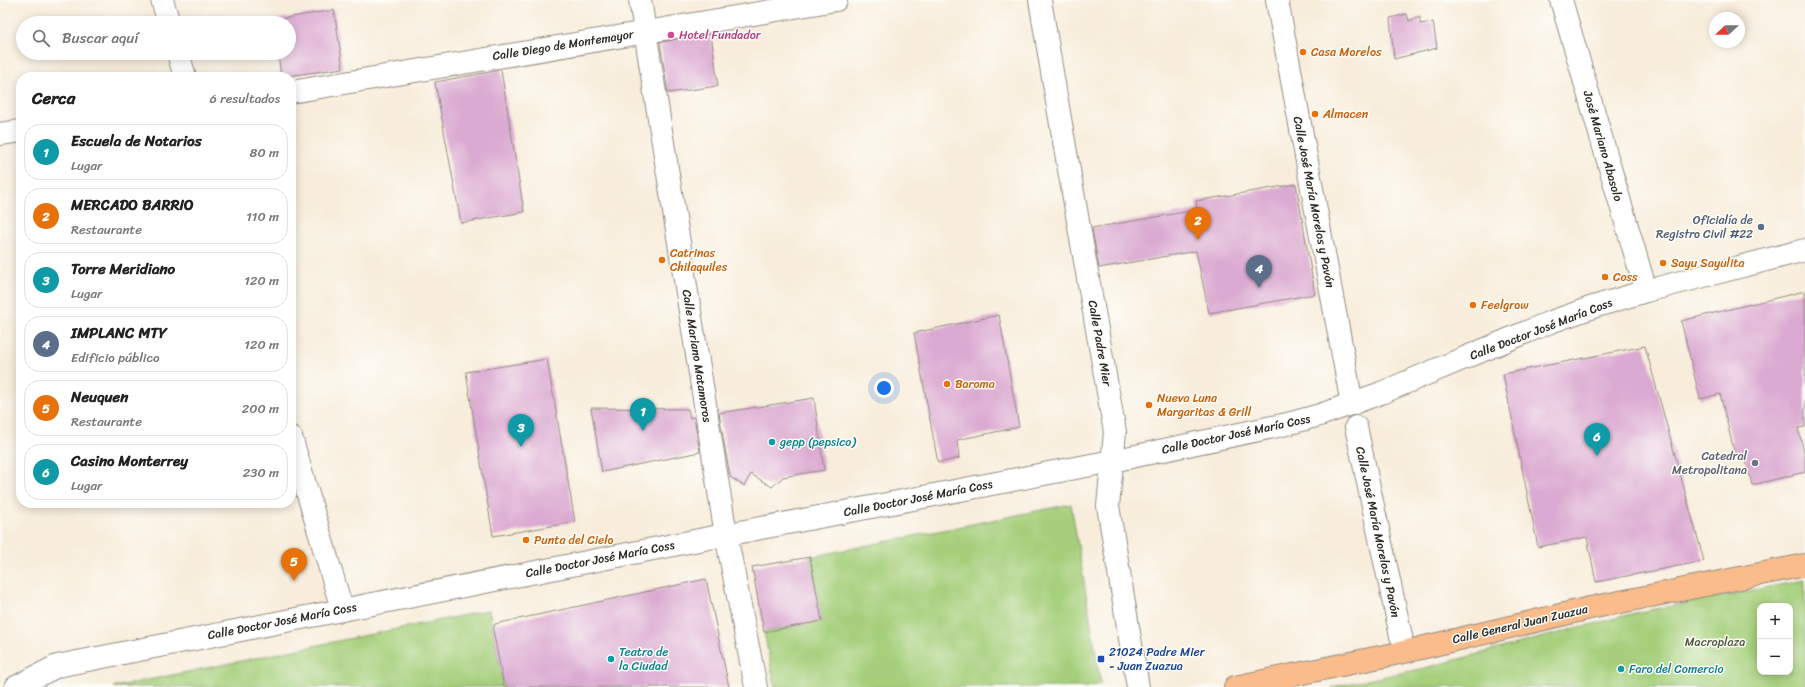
<!DOCTYPE html>
<html lang="es">
<meta charset="utf-8">
<style>
:root{--surface:#fff;--page:#f2f2f2;--text:#222;--muted:#767676;--line:#e0e0e0;--accent:#d1495b}
body{margin:0;font-family:Sriracha,sans-serif;background:var(--page);color:var(--text)}
.controls{position:absolute;right:12px;bottom:12px;display:grid;overflow:hidden;border-radius:8px;box-shadow:0 2px 10px #0003}
.controls button{width:36px;height:36px;display:grid;place-items:center;padding:0;border:0;border-bottom:1px solid var(--line);background:var(--surface);color:var(--text);font:20px sans-serif}
.compass{position:absolute;left:1709px;top:12px;width:36px;height:36px;border-radius:50%;background:var(--surface);box-shadow:0 2px 10px #0003;rotate:248deg}
.you{position:absolute;left:884px;top:388px;width:14px;height:14px;margin:-10px;border:3px solid #fff;border-radius:50%;background:#1a73e8;box-shadow:0 0 0 6px #1a73e833}
.badge{display:grid;place-items:center;width:26px;height:26px;border-radius:50%;background:var(--accent);color:#fff;font-size:13px;font-weight:700}
.pin{position:absolute;translate:-50% -33px;filter:drop-shadow(0 1px 2px #0008)}
.pin::after{content:'';position:absolute;top:21px;width:14px;height:12px;background:inherit;clip-path:polygon(0 0,100% 0,50% 100%)}
.list{margin:0;padding:0;list-style:none}
h2{display:flex;justify-content:space-between;align-items:center;height:52px;margin:0;padding:0 16px;font-size:17px}
h2 small{font-size:13px;font-weight:400;color:var(--muted)}
.list li{display:grid;grid-template-columns:26px 1fr auto;gap:12px;align-items:center;box-sizing:border-box;height:56px;margin:0 8px 8px;padding:0 8px;border:1px solid var(--line);border-radius:16px}
.list b{display:block;font-size:15px;white-space:nowrap}
.list p{margin:0;font-size:13px;white-space:nowrap;color:var(--muted)}
.list em{font-size:13px;font-style:normal;color:var(--muted)}
.icon{flex:none;width:22px;height:22px;fill:none;stroke:currentColor;stroke-width:2;stroke-linecap:round;stroke-linejoin:round}
.map{position:relative;flex:none;width:1805px;height:687px;overflow:hidden}
.search{position:absolute;background:var(--surface);box-shadow:0 2px 10px #0003;left:16px;top:16px;width:280px;height:44px;display:flex;align-items:center;gap:10px;box-sizing:border-box;padding:0 14px;border-radius:22px;color:var(--muted);font-size:15px}
.panel{position:absolute;background:var(--surface);box-shadow:0 2px 10px #0003;left:16px;top:72px;width:280px;height:436px;border-radius:16px}
.map>svg:first-child{display:block}
.green{fill:#a5cf7a;stroke:#687d52;fill-rule:evenodd}
.building{fill:#dbaad2}
.lines{fill:none;stroke-linecap:round;stroke-linejoin:round}
.minor-casing{stroke:#928c83;stroke-width:24}
.major-casing{stroke:#928c83;stroke-width:24}
.minor{stroke:#fff;stroke-width:22}
.major{stroke:#f9bc8a;stroke-width:22}
.hotel-dot{fill:#d1479c;stroke:#fdfcf7;stroke-width:1.5}
.food-dot{fill:#e8710a;stroke:#fdfcf7;stroke-width:1.5}
.service-dot{fill:#5c6f8a;stroke:#fdfcf7;stroke-width:1.5}
.culture-dot{fill:#0f9aa8;stroke:#fdfcf7;stroke-width:1.5}
.worship-dot{fill:#6b7280;stroke:#fdfcf7;stroke-width:1.5}
.transit-dot{fill:#1a4fb4;stroke:#fdfcf7;stroke-width:1.5}
.labels{text-anchor:middle;stroke-width:3;stroke-linejoin:round;paint-order:stroke}
.hotel-label{font-size:12px;fill:#b23c85;stroke:#fdfcf7;text-anchor:start}
.street-label{font-size:12px;fill:#2b2b2b;stroke:#fdfcf7}
.food-label{font-size:12px;fill:#c56008;stroke:#fdfcf7;text-anchor:start}
.service-label{font-size:12px;fill:#4e5e75;stroke:#fdfcf7;text-anchor:end}
.culture-label{font-size:12px;fill:#0d838f;stroke:#fdfcf7;text-anchor:start}
.worship-label{font-size:12px;fill:#5b616d;stroke:#fdfcf7;text-anchor:end}
.park-label{font-size:12px;fill:#505c43;stroke:#fdfcf7}
.transit-label{font-size:12px;fill:#164399;stroke:#fdfcf7;text-anchor:start}
</style>
<div class="map">
<svg width="1805" height="687" viewBox="0 0 1805 687">
<rect width="100%" height="100%" fill="#fdfcf7"/>
<filter id="ink" filterUnits="userSpaceOnUse"><feTurbulence type="fractalNoise" baseFrequency=".025" numOctaves="2"/><feDisplacementMap in="SourceGraphic" scale="8" xChannelSelector="R" yChannelSelector="G"/><feConvolveMatrix kernelMatrix="1 2 1 2 8 2 1 2 1" color-interpolation-filters="sRGB"/></filter>
<filter id="wash" filterUnits="userSpaceOnUse"><feTurbulence type="fractalNoise" baseFrequency=".012" numOctaves="4" result="noise"/><feDisplacementMap in="SourceGraphic" scale="16" xChannelSelector="R" yChannelSelector="G"/><feGaussianBlur stdDeviation="0.9" result="paint"/><feColorMatrix in="noise" values="0 0 0 0 0 0 0 0 0 0 0 0 0 0 0 0 0 1.4 0 .05"/><feComposite in="paint" operator="in"/></filter>
<g filter="url(#wash)">
<rect width="100%" height="100%" fill="#f8eddb"/>
<g class="green">
<polygon points="1071,504 1101,684 1087,687 775,687 764,632 822,621 810,557"/>
<path d="M1805 580V687H1332L1421 669 1635 613ZM1760 606H1790V672H1760Z"/>
<polygon points="489,610 504,687 114,687"/>
</g>
<g id="blocks">
<g class="building">
<polygon points="334,10 343,68 281,77 278,53 289,53 289,23 273,23 273,20"/>
<polygon points="1407,14 1409,21 1420,17 1420,24 1433,22 1437,48 1394,59 1390,18"/>
<polygon points="711,34 718,86 668,93 660,42"/>
<polygon points="501,70 524,212 461,223 435,82"/>
<polygon points="1296,184 1315,294 1209,313 1196,251 1099,268 1092,228 1197,210 1196,201"/>
<polygon points="1805,291 1805,427 1798,428 1805,456 1805,472 1752,485 1744,453 1735,455 1720,394 1700,399 1681,321"/>
<polygon points="999,315 1019,427 957,440 959,458 938,463 914,333"/>
<polygon points="1645,346 1704,561 1596,582 1587,537 1538,547 1503,374"/>
<polygon points="547,359 575,522 493,536 466,372"/>
<polygon points="814,398 824,470 783,477 772,487 751,474 744,486 730,477 719,413"/>
<polygon points="591,408 688,409 690,418 694,417 700,452 602,472"/>
<polygon points="810,557 822,621 764,632 752,567"/>
<polygon points="706,579 729,687 504,687 493,630 495,624"/>
</g>
</g>
</g>
<g filter="url(#ink)">
<use href="#blocks" fill-opacity="0" stroke="#928c83" stroke-width="1"/>
<g class="lines">
<g class="minor-casing">
<g id="minor">
<polyline points="162,0 169,23"/>
<polyline points="640,0 726,535 756,687"/>
<polyline points="1040,0 1055,90 1115,432 1108,506 1138,687"/>
<polyline points="1277,0 1352,404"/>
<polyline points="1561,0 1646,291"/>
<polyline points="178,53 185,77"/>
<polyline points="291,92 836,0"/>
<polyline points="0,134 21,131"/>
<polyline points="1356,427 1401,636"/>
<polyline points="291,437 342,609"/>
<polyline points="16,687 57,666 709,538 1112,461 1287,424 1320,415 1381,393 1548,323 1590,308 1646,291 1805,250"/>
</g>
</g>
<g class="major-casing">
<polyline id="major" points="1235,687 1404,652 1590,608 1805,565"/>
</g>
<use href="#minor" class="minor"/>
<use href="#major" class="major"/>
</g>
</g>
<circle class="hotel-dot" cx="671" cy="35" r="4"/>
<g class="food-dot">
<circle cx="1303" cy="52" r="4"/>
<circle cx="1315" cy="114" r="4"/>
<circle cx="662" cy="260" r="4"/>
<circle cx="1663" cy="263" r="4"/>
<circle cx="1605" cy="277" r="4"/>
<circle cx="1473" cy="305" r="4"/>
<circle cx="947" cy="384" r="4"/>
<circle cx="1149" cy="405" r="4"/>
<circle cx="526" cy="540" r="4"/>
</g>
<circle class="service-dot" cx="1761" cy="227" r="4"/>
<g class="culture-dot">
<circle cx="772" cy="442" r="4"/>
<circle cx="611" cy="659" r="4"/>
<circle cx="1621" cy="669" r="4"/>
</g>
<circle class="worship-dot" cx="1755" cy="463" r="4"/>
<rect class="transit-dot" x="1097" y="655" width="8" height="8" rx="2"/>
<g class="labels">
<g class="hotel-label">
<text x="679" y="39">Hotel Fundador</text>
</g>
<g class="street-label">
<text transform="translate(563 45) rotate(-9)" y="4">Calle Diego de Montemayor</text>
<text transform="translate(1603 146) rotate(74)" y="4">José Mariano Abasolo</text>
<text transform="translate(1314 202) rotate(79)" y="4">Calle José María Morelos y Pavón</text>
<text transform="translate(1541 329) rotate(-21)" y="4">Calle Doctor José María Coss</text>
<text transform="translate(1100 343) rotate(80)" y="4">Calle Padre Mier</text>
<text transform="translate(697 356) rotate(81)" y="4">Calle Mariano Matamoros</text>
<text transform="translate(1236 434) rotate(-12)" y="4">Calle Doctor José María Coss</text>
<text transform="translate(918 498) rotate(-11)" y="4">Calle Doctor José María Coss</text>
<text transform="translate(1378 532) rotate(78)" y="4">Calle José María Morelos y Pavón</text>
<text transform="translate(600 559) rotate(-11)" y="4">Calle Doctor José María Coss</text>
<text transform="translate(282 621) rotate(-11)" y="4">Calle Doctor José María Coss</text>
<text transform="translate(1520 624) rotate(-13)" y="4">Calle General Juan Zuazua</text>
</g>
<g class="food-label">
<text x="1311" y="56">Casa Morelos</text>
<text x="1323" y="118">Almacen</text>
<text x="670" y="257">Catrinas<tspan x="670" dy="14">Chilaquiles</tspan></text>
<text x="1671" y="267">Sayu Sayulita</text>
<text x="1613" y="281">Coss</text>
<text x="1481" y="309">Feelgrow</text>
<text x="955" y="388">Baroma</text>
<text x="1157" y="402">Nueva Luna<tspan x="1157" dy="14">Margaritas &amp; Grill</tspan></text>
<text x="534" y="544">Punta del Cielo</text>
</g>
<g class="service-label">
<text x="1753" y="224">Oficialía de<tspan x="1753" dy="14">Registro Civil #22</tspan></text>
</g>
<g class="culture-label">
<text x="780" y="446">gepp (pepsico)</text>
<text x="619" y="656">Teatro de<tspan x="619" dy="14">la Ciudad</tspan></text>
<text x="1629" y="673">Faro del Comercio</text>
</g>
<g class="worship-label">
<text x="1747" y="460">Catedral<tspan x="1747" dy="14">Metropolitana</tspan></text>
</g>
<g class="park-label">
<text x="1715" y="646">Macroplaza</text>
</g>
<g class="transit-label">
<text x="1109" y="656">21024 Padre Mier<tspan x="1109" dy="14">- Juan Zuazua</tspan></text>
</g>
</g>
</svg>
<div class="controls">
<button>+</button>
<button>−</button>
</div>
<svg class="compass" viewBox="-18 -18 36 36"><path d="M0-13l5 13h-10z" fill="#e53935"/><path d="M0 13l5-13h-10z" fill="#767676"/></svg>
<div class="you"></div>
<div class="pin badge" style="left:643px;top:431px;background:#0f9aa8">1</div>
<div class="pin badge" style="left:1198px;top:240px;background:#e8710a">2</div>
<div class="pin badge" style="left:521px;top:447px;background:#0f9aa8">3</div>
<div class="pin badge" style="left:1259px;top:288px;background:#5c6f8a">4</div>
<div class="pin badge" style="left:294px;top:581px;background:#e8710a">5</div>
<div class="pin badge" style="left:1597px;top:456px;background:#0f9aa8">6</div>
<div class="search"><svg class="icon" aria-label="search" viewBox="0 0 24 24"><circle cx="10" cy="10" r="6"/><path d="M15 15l6 6"/></svg>Buscar aquí</div>
<section class="panel">
<h2>Cerca<small>6 resultados</small></h2>
<ul class="list">
<li><span class="badge" style="background:#0f9aa8">1</span><div><b>Escuela de Notarios</b><p>Lugar</p></div><em>80 m</em></li>
<li><span class="badge" style="background:#e8710a">2</span><div><b>MERCADO BARRIO</b><p>Restaurante</p></div><em>110 m</em></li>
<li><span class="badge" style="background:#0f9aa8">3</span><div><b>Torre Meridiano</b><p>Lugar</p></div><em>120 m</em></li>
<li><span class="badge" style="background:#5c6f8a">4</span><div><b>IMPLANC MTY</b><p>Edificio público</p></div><em>120 m</em></li>
<li><span class="badge" style="background:#e8710a">5</span><div><b>Neuquen</b><p>Restaurante</p></div><em>200 m</em></li>
<li><span class="badge" style="background:#0f9aa8">6</span><div><b>Casino Monterrey</b><p>Lugar</p></div><em>230 m</em></li>
</ul>
</section>
</div>
